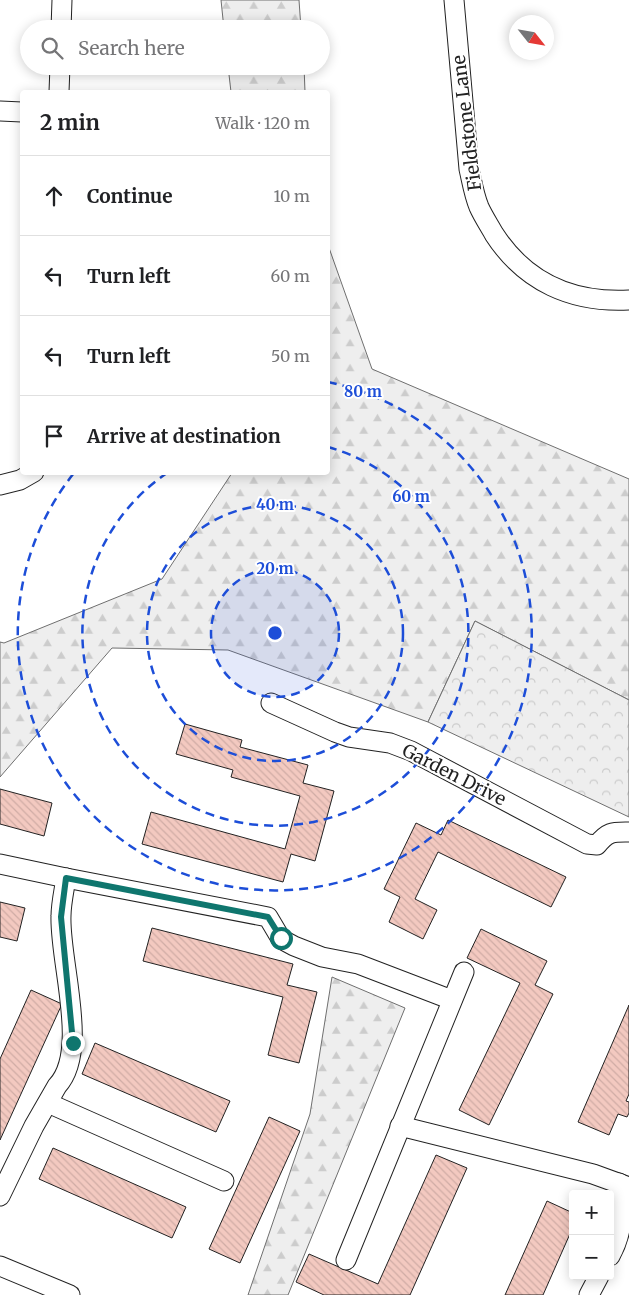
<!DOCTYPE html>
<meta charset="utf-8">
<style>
:root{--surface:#fff;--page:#f6f6f6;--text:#202124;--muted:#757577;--line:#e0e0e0}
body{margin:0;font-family:Merriweather,serif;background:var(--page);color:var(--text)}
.controls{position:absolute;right:15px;bottom:15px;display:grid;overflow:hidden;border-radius:5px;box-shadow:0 2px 12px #0003}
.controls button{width:45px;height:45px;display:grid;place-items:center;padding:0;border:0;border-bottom:1px solid var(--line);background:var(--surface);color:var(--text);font:25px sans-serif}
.compass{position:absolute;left:509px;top:15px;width:45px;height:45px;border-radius:50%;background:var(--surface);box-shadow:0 2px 12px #0003;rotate:121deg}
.stop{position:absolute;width:15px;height:15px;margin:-11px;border:4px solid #0f766e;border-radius:50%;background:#fff}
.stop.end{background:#0f766e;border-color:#fff;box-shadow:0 1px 5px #0008}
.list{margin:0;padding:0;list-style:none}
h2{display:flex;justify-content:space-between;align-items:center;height:65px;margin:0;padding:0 20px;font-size:21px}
h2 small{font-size:16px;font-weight:400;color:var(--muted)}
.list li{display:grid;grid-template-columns:32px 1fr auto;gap:15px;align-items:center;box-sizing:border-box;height:80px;padding:0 20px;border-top:1px solid var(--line)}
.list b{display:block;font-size:19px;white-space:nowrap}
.list em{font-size:16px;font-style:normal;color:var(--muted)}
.icon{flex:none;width:28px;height:28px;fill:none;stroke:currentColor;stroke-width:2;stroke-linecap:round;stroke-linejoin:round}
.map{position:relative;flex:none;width:629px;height:1295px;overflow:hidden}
.search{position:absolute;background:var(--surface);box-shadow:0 2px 12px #0003;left:20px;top:20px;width:310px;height:55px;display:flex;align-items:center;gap:12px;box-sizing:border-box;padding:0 18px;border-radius:28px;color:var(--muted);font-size:19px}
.panel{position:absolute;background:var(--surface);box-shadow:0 2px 12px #0003;left:20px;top:90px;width:310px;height:385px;border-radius:5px}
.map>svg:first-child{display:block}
.forest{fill:url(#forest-firs);stroke:#6f6f6f}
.park{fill:url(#park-crowns);stroke:#6f6f6f}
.building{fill:url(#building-back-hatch);stroke:#222}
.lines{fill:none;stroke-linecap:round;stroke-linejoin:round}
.street-casing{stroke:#222;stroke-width:21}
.street{stroke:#fff;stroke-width:19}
.route{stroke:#0f766e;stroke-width:6}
.ring{fill:none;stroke:#1d4ed8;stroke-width:2.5;stroke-dasharray:9 6}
.labels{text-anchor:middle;stroke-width:4;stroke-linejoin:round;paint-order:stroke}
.street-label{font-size:18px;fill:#222;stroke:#fff}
.centre{fill:#1d4ed8;stroke:#fff;stroke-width:2.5}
.ring-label{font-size:15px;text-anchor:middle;font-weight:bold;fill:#1d4ed8;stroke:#fff;stroke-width:4;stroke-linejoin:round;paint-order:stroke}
</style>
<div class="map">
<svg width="629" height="1295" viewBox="0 0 629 1295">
<defs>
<pattern id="forest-firs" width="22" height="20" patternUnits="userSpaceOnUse" patternTransform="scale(1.25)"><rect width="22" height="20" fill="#eee"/><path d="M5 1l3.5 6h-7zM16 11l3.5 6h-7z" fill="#ccc"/></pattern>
<pattern id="park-crowns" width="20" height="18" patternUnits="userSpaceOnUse" patternTransform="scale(1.25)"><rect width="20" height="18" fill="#eee"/><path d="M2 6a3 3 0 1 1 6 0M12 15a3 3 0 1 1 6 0" fill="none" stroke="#ccc"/></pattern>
<pattern id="building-back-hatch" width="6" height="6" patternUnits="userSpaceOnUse" patternTransform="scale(1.25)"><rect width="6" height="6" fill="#f3c9c0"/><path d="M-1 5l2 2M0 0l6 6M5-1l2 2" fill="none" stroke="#d0aca5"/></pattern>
</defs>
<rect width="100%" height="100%" fill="#fff"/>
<g class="forest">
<polygon points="221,0 299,0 301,29 224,29"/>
<polygon points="228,66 304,66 305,92 231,92"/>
<polygon points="328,245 372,369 629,479 629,700 475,621 428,722 228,650 112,648 0,777 0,642 4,643 162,579 232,473 328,472"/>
<polygon points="332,977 405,1008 288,1295 248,1295 310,1114"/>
</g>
<polygon class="park" points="475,621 629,700 629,817 428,722"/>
<g class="building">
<polygon points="185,724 242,740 240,747 308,765 303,783 334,791 315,861 291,854 283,882 142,844 151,812 285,849 300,796 231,777 233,770 176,754"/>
<polygon points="0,789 52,803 44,836 0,824"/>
<polygon points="448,820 566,877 551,907 438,852 415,899 437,910 423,939 389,922 400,897 384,889 416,823 441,835"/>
<polygon points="0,902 25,908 17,941 0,937"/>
<polygon points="152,928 293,964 287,985 317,992 299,1063 268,1055 283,997 143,961"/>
<polygon points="481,929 547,961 535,985 553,994 489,1125 459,1110 520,983 467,958"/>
<polygon points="31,990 62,1004 0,1140 0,1059"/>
<polygon points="629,1005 629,1094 626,1101 629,1102 629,1113 627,1117 618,1114 609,1135 578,1122"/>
<polygon points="95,1043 230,1101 216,1132 82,1074"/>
<polygon points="269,1117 300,1131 240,1263 209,1249"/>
<polygon points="53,1148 186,1207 172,1238 39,1179"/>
<polygon points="436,1155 467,1168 410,1295 324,1295 296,1282 309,1254 378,1284"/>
<polygon points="547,1201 573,1213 573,1227 543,1295 505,1295"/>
</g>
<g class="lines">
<g class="street-casing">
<g id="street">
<path d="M454 0 469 169C472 182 474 195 479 207 483 216 489 225 494 234 525 282 572 303 629 300"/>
<polyline points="61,29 62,0"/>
<polyline points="59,92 60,66"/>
<polyline points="0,111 22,112"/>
<polyline points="0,485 20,480 34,472"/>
<path d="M271 703 335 732 349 737 390 743 411 751 587 844 597 845C608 831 613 832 629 832"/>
<polyline points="0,864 66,878 268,917 281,939 294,946 322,957 358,964 452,1000"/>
<polyline points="48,1103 224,1181"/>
<polyline points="400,1126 593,1174 629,1187"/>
<path d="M0 1196 34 1126 57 1086C90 1051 59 961 61 916 61 904 64 891 66 878"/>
<path d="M610 1256C624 1231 623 1210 619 1183"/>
<polyline points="346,1260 464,972"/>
<polyline points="0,1266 70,1295"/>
<polyline points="589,1295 599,1276"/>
</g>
</g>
<use href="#street" class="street"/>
</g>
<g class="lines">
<polyline class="route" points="73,1043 61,917 66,878 268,917 281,938"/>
</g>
<circle cx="275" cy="633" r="64" fill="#1d4ed8" fill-opacity=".12"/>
<g class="ring">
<circle cx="275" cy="633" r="64"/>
<circle cx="275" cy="633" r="128"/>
<path d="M328 447A193 193 0 1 1 167 473"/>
<path d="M328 382A257 257 0 1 1 74 473"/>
</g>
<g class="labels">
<g class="street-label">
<text transform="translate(467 123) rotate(-97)" y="6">Fieldstone Lane</text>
<text transform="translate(454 775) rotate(27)" y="6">Garden Drive</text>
</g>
</g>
<circle cx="275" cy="633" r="8" class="centre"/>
<g class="ring-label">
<text x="363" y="397">80 m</text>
<text x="411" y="502">60 m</text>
<text x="275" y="510">40 m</text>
<text x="275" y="574">20 m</text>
</g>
</svg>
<div class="controls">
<button>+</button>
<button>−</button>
</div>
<svg class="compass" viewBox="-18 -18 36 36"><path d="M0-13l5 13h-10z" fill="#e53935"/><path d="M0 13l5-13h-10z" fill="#757577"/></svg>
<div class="stop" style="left:281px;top:938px"></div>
<div class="stop end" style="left:73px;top:1043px"></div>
<div class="search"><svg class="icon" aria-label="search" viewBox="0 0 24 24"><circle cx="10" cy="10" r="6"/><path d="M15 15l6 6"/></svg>Search here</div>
<section class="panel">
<h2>2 min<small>Walk · 120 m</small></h2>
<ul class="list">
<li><svg class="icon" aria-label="ahead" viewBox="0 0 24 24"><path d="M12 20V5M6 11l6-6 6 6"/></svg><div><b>Continue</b></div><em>10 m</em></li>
<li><svg class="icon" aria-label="left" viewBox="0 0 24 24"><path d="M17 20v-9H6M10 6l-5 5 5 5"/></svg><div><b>Turn left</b></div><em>60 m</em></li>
<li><svg class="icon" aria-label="left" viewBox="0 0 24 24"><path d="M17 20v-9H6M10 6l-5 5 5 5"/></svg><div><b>Turn left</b></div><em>50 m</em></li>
<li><svg class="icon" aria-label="arrive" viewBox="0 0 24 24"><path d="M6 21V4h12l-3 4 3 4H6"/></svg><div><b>Arrive at destination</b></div></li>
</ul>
</section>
</div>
